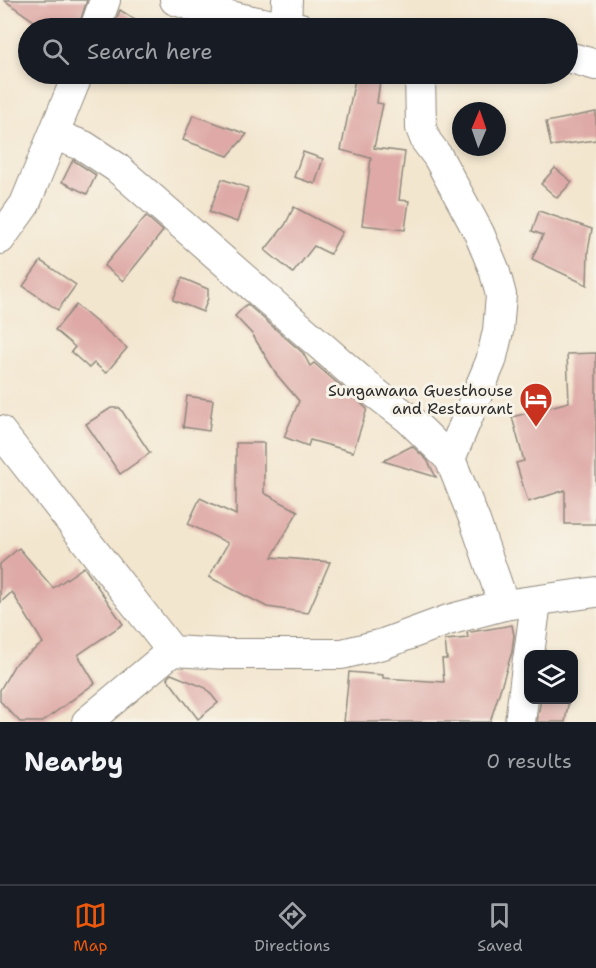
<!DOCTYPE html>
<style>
:root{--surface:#171b24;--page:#20242c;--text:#f1f3f6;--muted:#9ea1a6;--line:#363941;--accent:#ea580c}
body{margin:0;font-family:"Shantell Sans",sans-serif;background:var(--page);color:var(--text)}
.controls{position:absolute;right:18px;bottom:18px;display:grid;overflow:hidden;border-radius:12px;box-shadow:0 3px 9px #0003}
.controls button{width:54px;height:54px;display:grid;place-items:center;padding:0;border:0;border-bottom:2px solid var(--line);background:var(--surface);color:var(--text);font:30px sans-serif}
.compass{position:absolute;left:452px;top:102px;width:54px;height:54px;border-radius:50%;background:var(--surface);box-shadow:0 3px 9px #0003;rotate:2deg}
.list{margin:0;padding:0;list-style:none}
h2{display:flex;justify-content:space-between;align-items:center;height:78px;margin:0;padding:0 24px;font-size:26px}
h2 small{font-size:20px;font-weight:400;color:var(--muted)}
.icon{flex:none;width:33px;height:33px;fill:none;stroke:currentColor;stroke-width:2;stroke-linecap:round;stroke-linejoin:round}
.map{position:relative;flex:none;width:596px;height:722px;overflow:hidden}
.search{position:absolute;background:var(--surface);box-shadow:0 3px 9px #0003;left:18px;right:18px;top:18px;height:66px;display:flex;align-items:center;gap:15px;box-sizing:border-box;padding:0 21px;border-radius:33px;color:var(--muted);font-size:22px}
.sheet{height:162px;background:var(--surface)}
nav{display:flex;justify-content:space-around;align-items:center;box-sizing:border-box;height:84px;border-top:2px solid var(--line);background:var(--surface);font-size:16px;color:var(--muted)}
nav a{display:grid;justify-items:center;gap:3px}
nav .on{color:var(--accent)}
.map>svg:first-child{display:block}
.building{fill:#dea9a6}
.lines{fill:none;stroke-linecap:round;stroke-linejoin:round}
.street-casing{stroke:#8f887d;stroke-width:32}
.street{stroke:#fff;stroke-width:30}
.labels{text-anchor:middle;stroke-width:6;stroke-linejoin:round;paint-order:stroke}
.poi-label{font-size:16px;fill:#2b2b2b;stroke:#f7f3e8;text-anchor:end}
</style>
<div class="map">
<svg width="596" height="722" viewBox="0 0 596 722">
<rect width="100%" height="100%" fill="#f7f3e8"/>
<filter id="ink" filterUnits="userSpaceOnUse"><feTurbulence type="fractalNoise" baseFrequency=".0167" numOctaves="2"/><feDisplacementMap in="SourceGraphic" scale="12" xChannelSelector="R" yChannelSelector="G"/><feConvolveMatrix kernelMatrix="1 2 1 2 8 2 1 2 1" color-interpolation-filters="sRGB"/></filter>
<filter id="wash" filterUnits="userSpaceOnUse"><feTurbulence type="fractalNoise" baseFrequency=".008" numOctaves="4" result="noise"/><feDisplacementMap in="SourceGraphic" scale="24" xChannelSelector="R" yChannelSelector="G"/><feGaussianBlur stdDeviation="1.35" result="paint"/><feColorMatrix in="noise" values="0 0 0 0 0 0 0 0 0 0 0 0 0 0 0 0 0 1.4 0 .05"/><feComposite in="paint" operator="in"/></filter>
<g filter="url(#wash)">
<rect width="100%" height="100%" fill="#f3e6cf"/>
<g id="blocks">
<g class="building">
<polygon points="4,0 87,0 78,28 44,28"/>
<polygon points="120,10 148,28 113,28"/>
<polygon points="356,74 381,74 377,103 383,104 374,148 405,152 399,200 409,201 405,230 362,225 371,158 341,150"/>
<polygon points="596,112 596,140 551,146 546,122"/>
<polygon points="193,115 247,134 228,156 183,140"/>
<polygon points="303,152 323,159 315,184 294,177"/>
<polygon points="73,160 96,175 87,194 62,182"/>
<polygon points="555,168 572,182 557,198 541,184"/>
<polygon points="222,179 248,188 237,222 209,212"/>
<polygon points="294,207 342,232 330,254 314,246 293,273 265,250 285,225"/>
<polygon points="539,211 592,229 588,251 587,285 532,259 543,235 532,231"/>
<polygon points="146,216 163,231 123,281 104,266"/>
<polygon points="41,261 76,285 58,310 23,286"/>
<polygon points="182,278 208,289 208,298 203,312 173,300"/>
<polygon points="247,304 303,353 310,366 314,363 350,394 347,397 356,399 367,409 353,452 310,440 308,446 284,437 299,401 277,375 252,334 235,316"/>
<polygon points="76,305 127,348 106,373 94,363 89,368 71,352 75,347 55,330"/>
<polygon points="596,353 596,524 565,524 565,490 528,502 516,463 524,461 512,417 569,402 567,354"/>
<polygon points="187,396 213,400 209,431 183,427"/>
<polygon points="111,408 120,408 150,453 120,474 86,424"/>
<polygon points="236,443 264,443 264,493 298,511 272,557 330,562 308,613 267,607 209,577 228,543 188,524 200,498 236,515"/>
<polygon points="412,446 427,460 436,477 383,461"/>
<polygon points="19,548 53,588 84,567 123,624 78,655 95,683 42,722 20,722 0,701 0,690 15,664 43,643 12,592 0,603 0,564"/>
<polygon points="512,625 514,635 512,652 490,722 344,722 349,672 383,675 383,678 444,682 442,659 447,659 445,640 468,638 467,633 471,632"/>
<polygon points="171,674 206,688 218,703 198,719 167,678"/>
<polygon points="541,699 569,699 565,722 537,722"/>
</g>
</g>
</g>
<g filter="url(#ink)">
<use href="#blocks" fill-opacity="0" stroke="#8f887d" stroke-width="1.5"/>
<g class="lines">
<g class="street-casing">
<g id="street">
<path d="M175 0C215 13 258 25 300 28"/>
<polyline points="286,27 287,0"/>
<polyline points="95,28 105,0"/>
<polyline points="568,57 596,65"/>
<polyline points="420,74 421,128 426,141 438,157 479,233 494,269 501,295 498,331 491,361 450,459"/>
<polyline points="55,135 84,146 116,167 374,392 408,418 450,459 475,521 504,605"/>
<polyline points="0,239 25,204 78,74"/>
<polyline points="0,431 172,651 226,654 342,654 383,644 448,620 504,605 596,592"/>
<polyline points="529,654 536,602"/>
<polyline points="87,722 172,651"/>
<polyline points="520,722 528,659"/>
</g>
</g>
<use href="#street" class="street"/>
</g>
</g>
<defs>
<g id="hotel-pin" transform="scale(1.725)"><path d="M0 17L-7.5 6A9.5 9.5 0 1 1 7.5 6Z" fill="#c8321e" stroke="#f7f3e8"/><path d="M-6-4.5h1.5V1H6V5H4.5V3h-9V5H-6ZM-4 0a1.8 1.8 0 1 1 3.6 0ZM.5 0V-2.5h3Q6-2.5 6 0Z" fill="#fff"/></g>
</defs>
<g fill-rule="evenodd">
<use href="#hotel-pin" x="536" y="399"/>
</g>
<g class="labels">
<g class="poi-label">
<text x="513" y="396">Sungawana Guesthouse<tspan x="513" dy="18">and Restaurant</tspan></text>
</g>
</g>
</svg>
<div class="controls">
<button><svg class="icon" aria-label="layers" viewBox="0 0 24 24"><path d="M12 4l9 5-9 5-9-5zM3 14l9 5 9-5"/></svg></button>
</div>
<svg class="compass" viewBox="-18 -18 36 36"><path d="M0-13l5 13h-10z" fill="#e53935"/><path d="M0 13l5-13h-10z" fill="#9ea1a6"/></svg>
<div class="search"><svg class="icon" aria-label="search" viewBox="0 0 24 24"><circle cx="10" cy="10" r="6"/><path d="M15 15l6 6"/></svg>Search here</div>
</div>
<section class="sheet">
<h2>Nearby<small>0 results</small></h2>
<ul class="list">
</ul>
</section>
<nav>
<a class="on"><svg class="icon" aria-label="map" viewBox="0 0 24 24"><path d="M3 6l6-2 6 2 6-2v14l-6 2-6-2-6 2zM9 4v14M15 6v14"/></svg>Map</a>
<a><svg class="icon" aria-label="directions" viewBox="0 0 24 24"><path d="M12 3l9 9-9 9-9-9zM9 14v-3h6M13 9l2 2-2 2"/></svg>Directions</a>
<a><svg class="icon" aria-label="saved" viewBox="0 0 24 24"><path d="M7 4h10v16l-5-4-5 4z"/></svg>Saved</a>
</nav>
